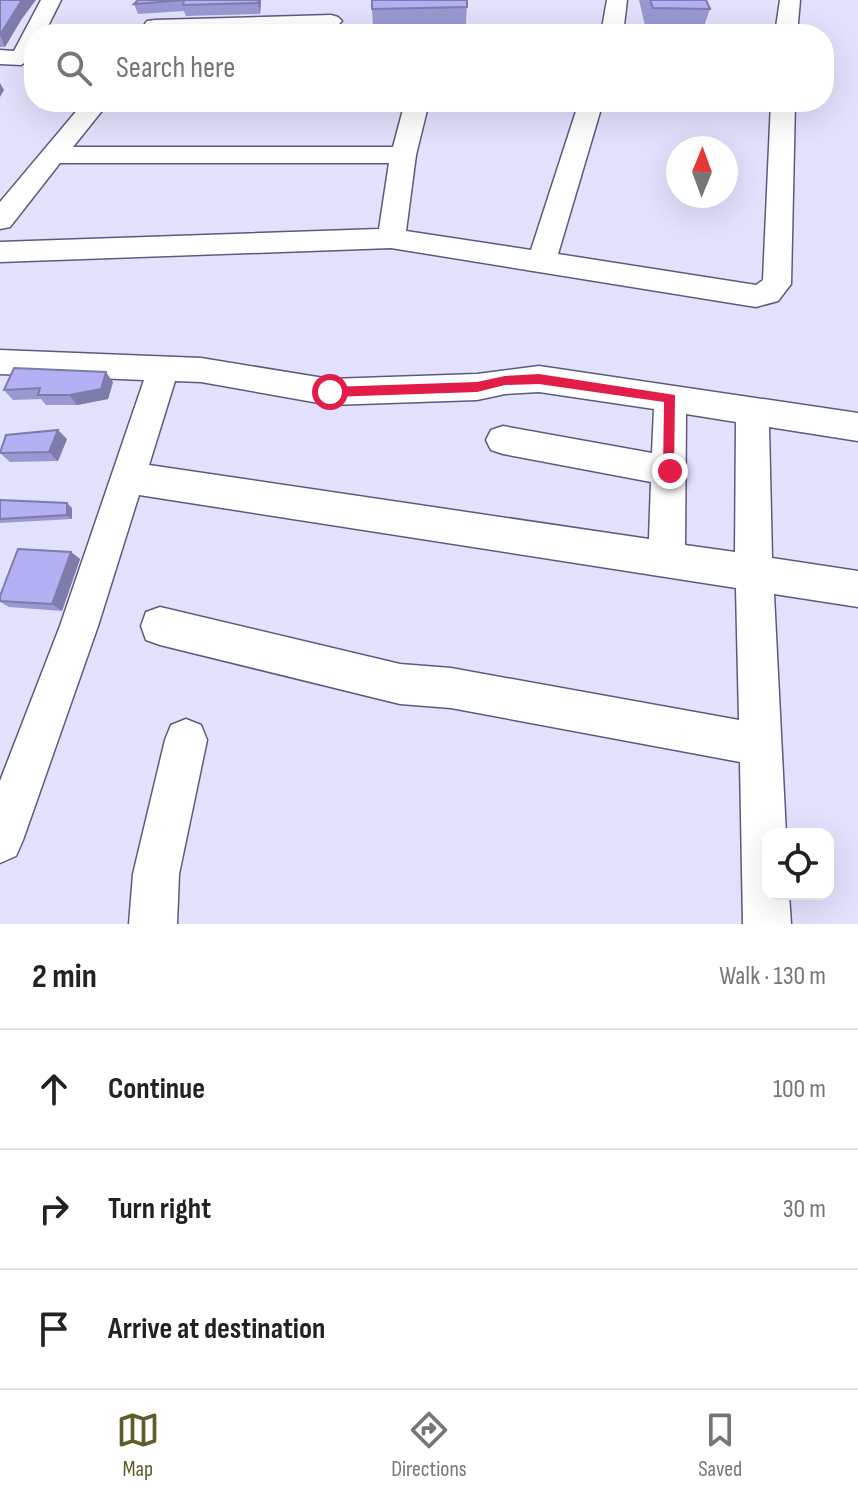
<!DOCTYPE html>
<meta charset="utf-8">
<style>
:root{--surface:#fff;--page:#f6f6f6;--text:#222;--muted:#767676;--line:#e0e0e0;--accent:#605c29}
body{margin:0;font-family:"Sofia Sans Condensed",sans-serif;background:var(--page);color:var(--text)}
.controls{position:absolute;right:24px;bottom:24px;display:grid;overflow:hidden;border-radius:16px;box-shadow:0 8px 32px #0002}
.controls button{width:72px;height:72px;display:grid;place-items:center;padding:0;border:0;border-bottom:2px solid var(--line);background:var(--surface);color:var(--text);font:40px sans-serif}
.compass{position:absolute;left:666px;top:136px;width:72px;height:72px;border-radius:50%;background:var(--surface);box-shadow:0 8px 32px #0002;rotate:1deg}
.stop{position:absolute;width:24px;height:24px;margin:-18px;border:6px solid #e11d48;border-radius:50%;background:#fff}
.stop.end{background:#e11d48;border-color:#fff;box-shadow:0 2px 8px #0008}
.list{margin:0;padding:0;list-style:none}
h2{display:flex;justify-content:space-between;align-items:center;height:104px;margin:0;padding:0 32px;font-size:34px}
h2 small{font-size:26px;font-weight:400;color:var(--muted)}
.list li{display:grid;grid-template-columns:52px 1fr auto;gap:24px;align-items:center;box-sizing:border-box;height:120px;padding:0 32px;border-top:2px solid var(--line)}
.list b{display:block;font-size:30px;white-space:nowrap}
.list em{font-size:26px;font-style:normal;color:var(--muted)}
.icon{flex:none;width:44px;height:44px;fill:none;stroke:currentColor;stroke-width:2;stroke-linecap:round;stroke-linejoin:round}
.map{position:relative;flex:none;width:858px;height:924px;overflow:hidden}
.search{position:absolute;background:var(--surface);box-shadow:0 8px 32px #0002;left:24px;right:24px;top:24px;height:88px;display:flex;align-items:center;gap:20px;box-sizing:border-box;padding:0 28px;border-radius:32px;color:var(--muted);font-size:30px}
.sheet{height:464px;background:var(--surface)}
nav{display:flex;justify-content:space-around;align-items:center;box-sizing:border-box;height:112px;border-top:2px solid var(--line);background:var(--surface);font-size:22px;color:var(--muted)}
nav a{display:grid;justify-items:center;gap:4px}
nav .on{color:var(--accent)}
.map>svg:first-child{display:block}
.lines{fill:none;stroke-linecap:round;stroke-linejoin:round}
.minor-casing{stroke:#5b5a82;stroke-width:3}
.minor{fill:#fff;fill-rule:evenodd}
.wall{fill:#9a98d2}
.shaded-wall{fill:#7d7cab}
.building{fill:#b3b1f4;stroke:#7d7cab;stroke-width:2}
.route{fill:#e11d48}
</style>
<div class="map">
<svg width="858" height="924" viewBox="0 0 858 924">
<rect width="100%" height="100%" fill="#e2e2fe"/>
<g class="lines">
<g class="minor-casing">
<g id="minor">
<polygon points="41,0 61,0 44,34 34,34 32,58 21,65 0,64 0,50 14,51"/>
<polygon points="607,0 627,0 623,34 601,34"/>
<polygon points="780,0 800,0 797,34 775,34"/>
<polygon points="331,15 338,17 342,21 338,25 138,34 147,21 155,20"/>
<polygon points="405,28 526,28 537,34 394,34"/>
<polygon points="84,102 109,102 73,147 393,147 405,102 429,102 416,155 406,231 531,250 579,102 603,102 558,254 756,285 763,280 771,102 795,102 791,284 778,301 756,307 391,248 0,262 0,242 379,229 389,163 60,163 10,227 0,229 0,202"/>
<path d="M0 350 201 358 330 379 477 374 539 366 858 413V441L769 427 772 558 858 571V607L774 594 786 834H768V894H789L791 924H743L740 762 451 708 400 704 160 645 146 640 141 626 146 612 160 607 400 664 451 668 739 720 736 588 139 495 98 626 23 840 16 856 0 863V781L60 626 144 380 0 374ZM175 381 201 382 330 405 477 400 505 394 539 392 654 409 652 453 503 426 491 430 486 440 491 450 503 454 651 482 649 539 149 465ZM686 414 736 422 735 552 685 545Z"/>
<polygon points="186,719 201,725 207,740 179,874 177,924 129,924 133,874 165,740 171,725"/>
</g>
</g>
<use href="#minor" class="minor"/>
</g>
<g class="wall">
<polygon points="0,0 21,20 5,47 0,47"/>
<polygon points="138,0 261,0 260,14 186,16 184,11 138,14 134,4"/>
<polygon points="467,0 466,25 373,26 372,9"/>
<polygon points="639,0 706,0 710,9 702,32 646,30"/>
<polygon points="113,382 108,399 77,405 46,405 41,399 13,400 4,390"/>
<polygon points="67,439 58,461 10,462 0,453"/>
<polygon points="0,500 72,508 72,519 0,523"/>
<polygon points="71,552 80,559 62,611 9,607 0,602 0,596"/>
</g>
<g class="shaded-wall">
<polygon points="22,0 36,0 21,20 5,47 0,35"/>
<polygon points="258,0 261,0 260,14 258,3"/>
<polygon points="0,83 4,90 0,97"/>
<polygon points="106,372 113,382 108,399 77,405 69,395"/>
<polygon points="58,430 67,439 58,461 49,452"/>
<polygon points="67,503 72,508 72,519 67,515"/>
<polygon points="71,552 80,559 62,611 52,604"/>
</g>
<g class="building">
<polygon points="0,0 22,0 0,35"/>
<polygon points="138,0 184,0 134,4"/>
<polygon points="184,0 258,0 258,3 183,5"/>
<polygon points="372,0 467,0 467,7 372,9"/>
<polygon points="650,0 706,0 710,9 653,8"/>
<polygon points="258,26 257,34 177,34 178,29"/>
<polygon points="14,368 106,372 101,389 69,395 38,395 40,388 4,390"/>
<polygon points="58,430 49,452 0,453 6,435"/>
<polygon points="0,500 67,503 67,515 0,519"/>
<polygon points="18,549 71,552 52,604 0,601 0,596"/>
</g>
<polygon class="route" points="539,374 675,395 674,475 670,477 663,471 664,402 539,384 505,385 477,392 330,397 324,392 330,387 477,382 505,376"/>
</svg>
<div class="controls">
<button><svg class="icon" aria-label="locate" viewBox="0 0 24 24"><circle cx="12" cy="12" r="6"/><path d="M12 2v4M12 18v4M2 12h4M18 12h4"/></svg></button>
</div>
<svg class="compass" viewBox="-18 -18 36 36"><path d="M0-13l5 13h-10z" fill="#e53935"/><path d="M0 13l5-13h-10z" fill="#767676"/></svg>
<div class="stop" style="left:330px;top:392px"></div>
<div class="stop end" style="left:670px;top:471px"></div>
<div class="search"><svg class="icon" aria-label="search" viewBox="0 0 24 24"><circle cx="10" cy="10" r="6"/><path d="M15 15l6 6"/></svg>Search here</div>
</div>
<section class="sheet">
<h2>2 min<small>Walk · 130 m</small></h2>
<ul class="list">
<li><svg class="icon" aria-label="ahead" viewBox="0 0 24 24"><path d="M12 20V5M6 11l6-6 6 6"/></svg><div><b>Continue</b></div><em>100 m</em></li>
<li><svg class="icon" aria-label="right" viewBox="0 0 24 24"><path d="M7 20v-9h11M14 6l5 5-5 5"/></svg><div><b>Turn right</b></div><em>30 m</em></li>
<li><svg class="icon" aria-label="arrive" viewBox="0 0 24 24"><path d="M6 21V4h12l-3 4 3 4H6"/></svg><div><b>Arrive at destination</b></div></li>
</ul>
</section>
<nav>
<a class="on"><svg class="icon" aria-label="map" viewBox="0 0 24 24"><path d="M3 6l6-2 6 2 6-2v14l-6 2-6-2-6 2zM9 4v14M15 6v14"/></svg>Map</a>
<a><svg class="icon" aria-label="directions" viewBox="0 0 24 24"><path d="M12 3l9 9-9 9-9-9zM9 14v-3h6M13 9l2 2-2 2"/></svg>Directions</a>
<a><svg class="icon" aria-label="saved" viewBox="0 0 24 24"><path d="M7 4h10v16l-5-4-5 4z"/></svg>Saved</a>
</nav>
